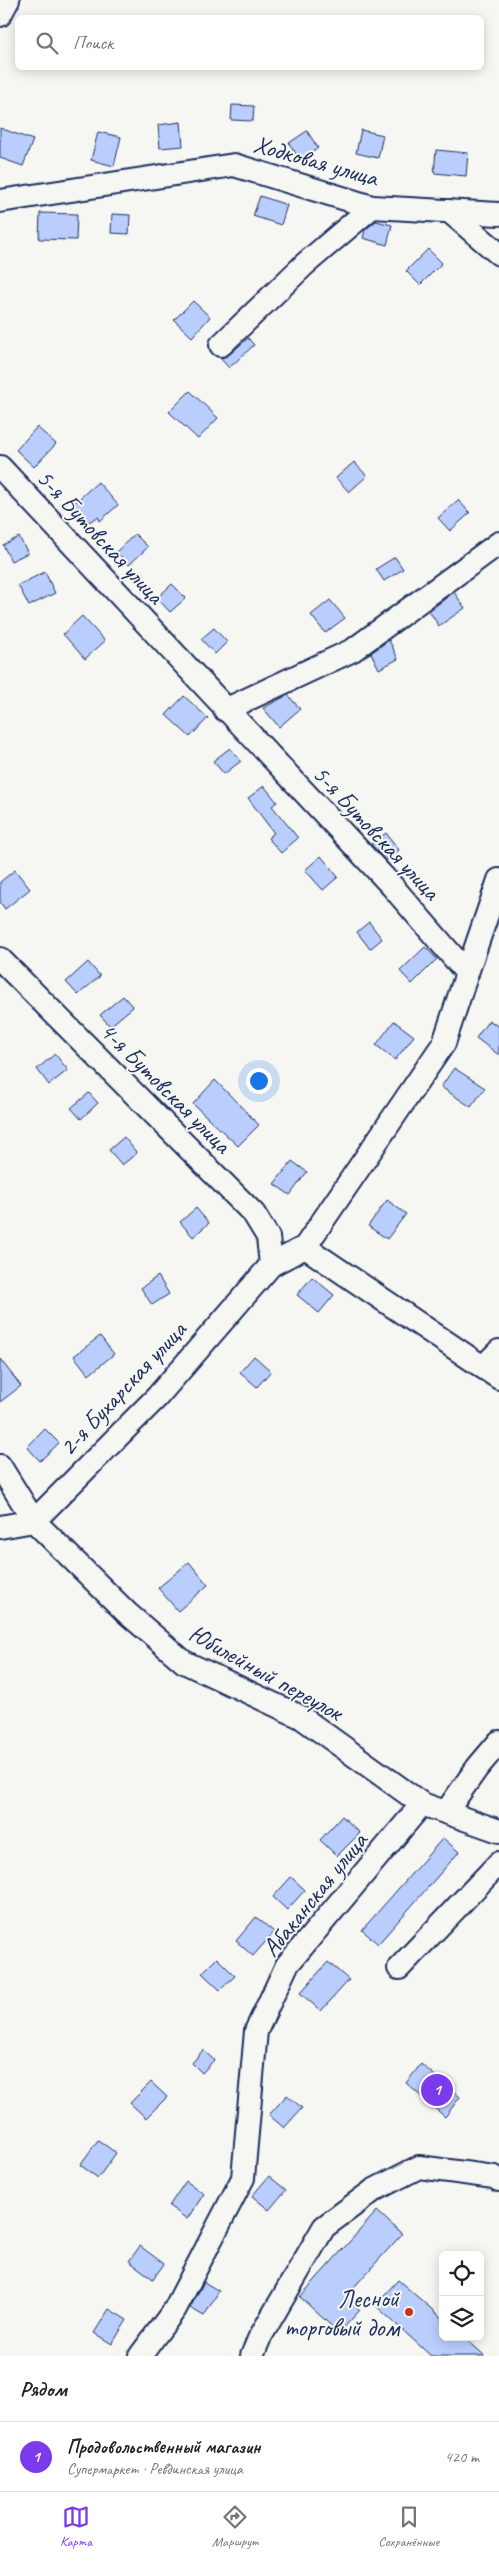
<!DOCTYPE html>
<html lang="ru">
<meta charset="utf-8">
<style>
:root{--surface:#fff;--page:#f6f6f6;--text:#222;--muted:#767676;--line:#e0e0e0;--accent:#7c3aed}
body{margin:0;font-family:Caveat,sans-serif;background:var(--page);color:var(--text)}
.controls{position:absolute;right:15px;bottom:15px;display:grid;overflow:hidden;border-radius:8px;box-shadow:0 2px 12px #0003}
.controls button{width:45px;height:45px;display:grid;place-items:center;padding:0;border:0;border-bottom:1px solid var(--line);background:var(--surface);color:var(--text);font:25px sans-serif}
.you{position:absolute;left:258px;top:1080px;width:18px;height:18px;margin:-12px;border:4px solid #fff;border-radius:50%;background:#1a73e8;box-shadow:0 0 0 8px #1a73e833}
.badge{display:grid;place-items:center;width:32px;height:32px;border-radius:50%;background:var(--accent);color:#fff;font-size:16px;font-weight:700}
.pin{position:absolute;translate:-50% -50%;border:2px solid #fff;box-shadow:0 1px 5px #0006}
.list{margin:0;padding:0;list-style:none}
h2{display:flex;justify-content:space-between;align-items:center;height:65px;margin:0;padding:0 20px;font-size:21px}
h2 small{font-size:16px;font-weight:400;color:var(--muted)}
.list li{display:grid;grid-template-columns:32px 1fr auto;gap:15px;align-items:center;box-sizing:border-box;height:70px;padding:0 20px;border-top:1px solid var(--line)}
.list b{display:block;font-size:19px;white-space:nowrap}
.list p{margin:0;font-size:16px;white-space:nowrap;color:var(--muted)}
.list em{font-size:16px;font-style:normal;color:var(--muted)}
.icon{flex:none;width:28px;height:28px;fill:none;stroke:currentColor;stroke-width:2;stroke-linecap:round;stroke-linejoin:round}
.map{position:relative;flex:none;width:499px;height:2356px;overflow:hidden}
.search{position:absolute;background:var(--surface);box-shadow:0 2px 12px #0003;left:15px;right:15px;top:15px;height:55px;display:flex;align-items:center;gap:12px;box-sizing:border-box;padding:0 18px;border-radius:8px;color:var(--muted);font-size:19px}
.sheet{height:135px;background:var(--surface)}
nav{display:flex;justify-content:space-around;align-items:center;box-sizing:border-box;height:70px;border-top:1px solid var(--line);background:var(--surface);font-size:14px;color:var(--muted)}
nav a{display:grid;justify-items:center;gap:2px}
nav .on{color:var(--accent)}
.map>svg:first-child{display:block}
.building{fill:#bacefd;stroke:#1b2f5e}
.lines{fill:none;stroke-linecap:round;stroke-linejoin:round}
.minor-casing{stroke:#1b2f5e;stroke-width:26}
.minor{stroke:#f6f6f2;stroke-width:22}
.poi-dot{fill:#c8321e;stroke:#f6f6f2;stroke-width:2}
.labels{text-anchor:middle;stroke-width:4;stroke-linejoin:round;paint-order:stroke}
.street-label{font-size:25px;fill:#1b2f5e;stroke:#f6f6f2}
.poi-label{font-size:25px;fill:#1b2f5e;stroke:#f6f6f2;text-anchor:end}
</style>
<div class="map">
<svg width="499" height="2356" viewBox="0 0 499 2356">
<rect width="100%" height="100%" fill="#f6f6f2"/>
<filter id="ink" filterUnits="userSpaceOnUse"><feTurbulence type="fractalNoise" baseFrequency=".02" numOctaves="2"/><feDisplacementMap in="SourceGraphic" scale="10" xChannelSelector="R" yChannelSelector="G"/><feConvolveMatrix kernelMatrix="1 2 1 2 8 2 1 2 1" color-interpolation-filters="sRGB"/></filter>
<g filter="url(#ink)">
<g class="building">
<polygon points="232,105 254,106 253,121 231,120"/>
<polygon points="181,122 183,146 160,148 158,125"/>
<polygon points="0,128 33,140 23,166 0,158"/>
<polygon points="361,130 383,135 378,158 356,153"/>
<polygon points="307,131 318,148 300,160 289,143"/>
<polygon points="98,132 121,137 114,166 91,160"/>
<polygon points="436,150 468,153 466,176 434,173"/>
<polygon points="260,196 287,205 281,225 253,216"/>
<polygon points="40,213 77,214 76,240 39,239"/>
<polygon points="112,214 130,215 129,234 111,233"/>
<polygon points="376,221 392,225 387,245 363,238 365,230"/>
<polygon points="428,249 442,263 420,285 406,271"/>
<polygon points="193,301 210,317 192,337 174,320"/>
<polygon points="248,338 254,345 229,368 220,358 230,354"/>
<polygon points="190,391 218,418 198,439 169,412"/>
<polygon points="37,427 56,444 34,467 16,450"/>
<polygon points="354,462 367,476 349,492 336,478"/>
<polygon points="98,482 118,505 100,521 98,517 89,522 73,504"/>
<polygon points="458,500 470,513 450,531 438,518"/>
<polygon points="135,534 148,547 129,565 116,552"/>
<polygon points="19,537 28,553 11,561 3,545"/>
<polygon points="395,557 403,569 384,581 376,569"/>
<polygon points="45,572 55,593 29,606 18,585"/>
<polygon points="172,584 186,598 170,612 157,598"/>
<polygon points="454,592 465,608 439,626 429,611"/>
<polygon points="330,600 345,618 325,633 311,615"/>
<polygon points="82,616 105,641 85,659 63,634"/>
<polygon points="214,628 227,642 215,654 201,639"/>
<polygon points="389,640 398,659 379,669 371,653"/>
<polygon points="288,695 300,709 279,727 263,708"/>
<polygon points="184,696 208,718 190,737 166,715"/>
<polygon points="230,748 241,761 224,774 213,761"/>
<polygon points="264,786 277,802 272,806 298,838 281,853 268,838 274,833 248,798"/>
<polygon points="386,833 399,850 386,861 371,844"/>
<polygon points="321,856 338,877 323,890 305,870"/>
<polygon points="15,870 30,889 5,909 0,902 0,882"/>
<polygon points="369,922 382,939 370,949 357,932"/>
<polygon points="425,947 437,959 412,984 400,971"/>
<polygon points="88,962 100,976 78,995 66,982"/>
<polygon points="123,996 133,1007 110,1026 100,1015"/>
<polygon points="489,1020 499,1027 499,1055 476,1038"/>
<polygon points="394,1021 414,1036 395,1060 376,1045"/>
<polygon points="55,1054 68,1070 49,1085 37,1069"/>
<polygon points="454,1068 485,1088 471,1107 441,1087"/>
<polygon points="215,1080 259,1125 238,1146 193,1104"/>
<polygon points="89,1093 98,1103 81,1119 71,1108"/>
<polygon points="124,1137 137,1153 122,1165 109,1150"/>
<polygon points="292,1161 307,1172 290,1195 274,1184"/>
<polygon points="387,1200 406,1214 387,1239 368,1226"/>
<polygon points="196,1208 209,1223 193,1237 180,1222"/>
<polygon points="158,1276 169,1294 152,1305 141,1288"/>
<polygon points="312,1277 334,1295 319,1313 297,1295"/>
<polygon points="100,1336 114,1354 89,1375 74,1356"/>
<polygon points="254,1356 271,1371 257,1387 240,1372"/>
<polygon points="0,1359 21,1386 0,1402"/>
<polygon points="45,1429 59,1443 40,1461 27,1447"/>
<polygon points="189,1562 208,1585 178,1611 158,1588"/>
<polygon points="342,1816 360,1833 337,1856 320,1840"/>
<polygon points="443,1838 459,1852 378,1944 362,1930"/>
<polygon points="291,1877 305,1890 287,1910 273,1897"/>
<polygon points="256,1917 274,1932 253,1956 236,1941"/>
<polygon points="217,1958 235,1976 220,1990 202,1973"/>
<polygon points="328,1962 349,1980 321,2011 300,1993"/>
<polygon points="203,2050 214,2060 202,2073 192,2063"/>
<polygon points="421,2064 460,2097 445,2117 406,2083"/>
<polygon points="151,2082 167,2097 146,2118 130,2103"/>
<polygon points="287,2095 302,2108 284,2128 269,2115"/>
<polygon points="98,2140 116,2153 98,2178 80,2165"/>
<polygon points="269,2176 286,2190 269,2210 252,2196"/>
<polygon points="186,2181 204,2194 187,2219 169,2206"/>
<polygon points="377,2211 402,2234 346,2296 360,2310 339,2333 300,2297"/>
<polygon points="140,2246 164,2264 153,2279 129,2261"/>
<polygon points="398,2280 443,2319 443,2337 464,2337 485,2356 431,2356 375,2305"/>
<polygon points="204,2282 219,2291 204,2316 190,2308"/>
<polygon points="109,2309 127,2320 112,2344 94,2333"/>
</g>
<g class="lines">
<g class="minor-casing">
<g id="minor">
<polyline points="0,15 8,0"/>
<polyline points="0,201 234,165 372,207 499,214"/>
<polyline points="449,211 499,254"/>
<polyline points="221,345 305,264 372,207"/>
<polyline points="0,467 392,886 467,973 444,1043 305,1247 271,1265 157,1397 34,1521 0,1527"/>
<polyline points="225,710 353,650 499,543"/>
<polyline points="0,959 254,1214 268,1237 271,1265"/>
<polyline points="467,973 499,880"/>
<polyline points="305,1247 499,1378"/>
<polyline points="483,1367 499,1351"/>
<polyline points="0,1466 34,1521 127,1613 184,1662 301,1717 422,1804 499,1831"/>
<polyline points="446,1812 477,1768 499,1742"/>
<polyline points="399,1968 499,1863"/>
<polyline points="140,2356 175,2309 243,2178 256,2031 287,1965 422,1804"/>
<polyline points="252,2356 259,2339 324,2227 374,2190 419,2167 494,2177 499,2180"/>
</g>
</g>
<use href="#minor" class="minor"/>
</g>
</g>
<circle class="poi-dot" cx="409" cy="2312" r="5"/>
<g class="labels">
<g class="street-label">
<text transform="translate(316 160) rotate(16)" y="9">Ходковая улица</text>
<text transform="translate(101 536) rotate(47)" y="9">5-я Бутовская улица</text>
<text transform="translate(377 832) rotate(47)" y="9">5-я Бутовская улица</text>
<text transform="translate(166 1087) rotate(45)" y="9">4-я Бутовская улица</text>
<text transform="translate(122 1388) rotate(-47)" y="9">2-я Бухарская улица</text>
<text transform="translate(266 1672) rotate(29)" y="9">Юбилейный переулок</text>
<text transform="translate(314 1894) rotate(-51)" y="9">Абаканская улица</text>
</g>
<g class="poi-label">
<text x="399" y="2307">Лесной<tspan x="399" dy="29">торговый дом</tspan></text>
</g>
</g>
</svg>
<div class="controls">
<button><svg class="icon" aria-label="locate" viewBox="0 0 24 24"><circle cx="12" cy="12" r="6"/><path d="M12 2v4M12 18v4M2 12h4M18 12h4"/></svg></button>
<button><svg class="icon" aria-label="layers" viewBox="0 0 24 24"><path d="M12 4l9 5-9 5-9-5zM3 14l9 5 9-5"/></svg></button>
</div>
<div class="you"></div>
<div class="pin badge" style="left:437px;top:2090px">1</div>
<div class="search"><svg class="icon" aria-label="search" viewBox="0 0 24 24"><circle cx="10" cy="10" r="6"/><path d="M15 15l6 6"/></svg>Поиск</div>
</div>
<section class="sheet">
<h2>Рядом<small></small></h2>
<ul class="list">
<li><span class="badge">1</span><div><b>Продовольственный магазин</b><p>Супермаркет · Ревдинская улица</p></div><em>420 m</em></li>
</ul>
</section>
<nav>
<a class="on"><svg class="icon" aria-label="map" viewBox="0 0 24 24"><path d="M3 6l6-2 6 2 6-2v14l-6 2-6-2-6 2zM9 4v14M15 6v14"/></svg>Карта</a>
<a><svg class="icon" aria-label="directions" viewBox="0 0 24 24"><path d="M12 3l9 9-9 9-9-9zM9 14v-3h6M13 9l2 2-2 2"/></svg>Маршрут</a>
<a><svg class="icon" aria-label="saved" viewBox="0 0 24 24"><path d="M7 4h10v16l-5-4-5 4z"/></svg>Сохранённые</a>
</nav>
